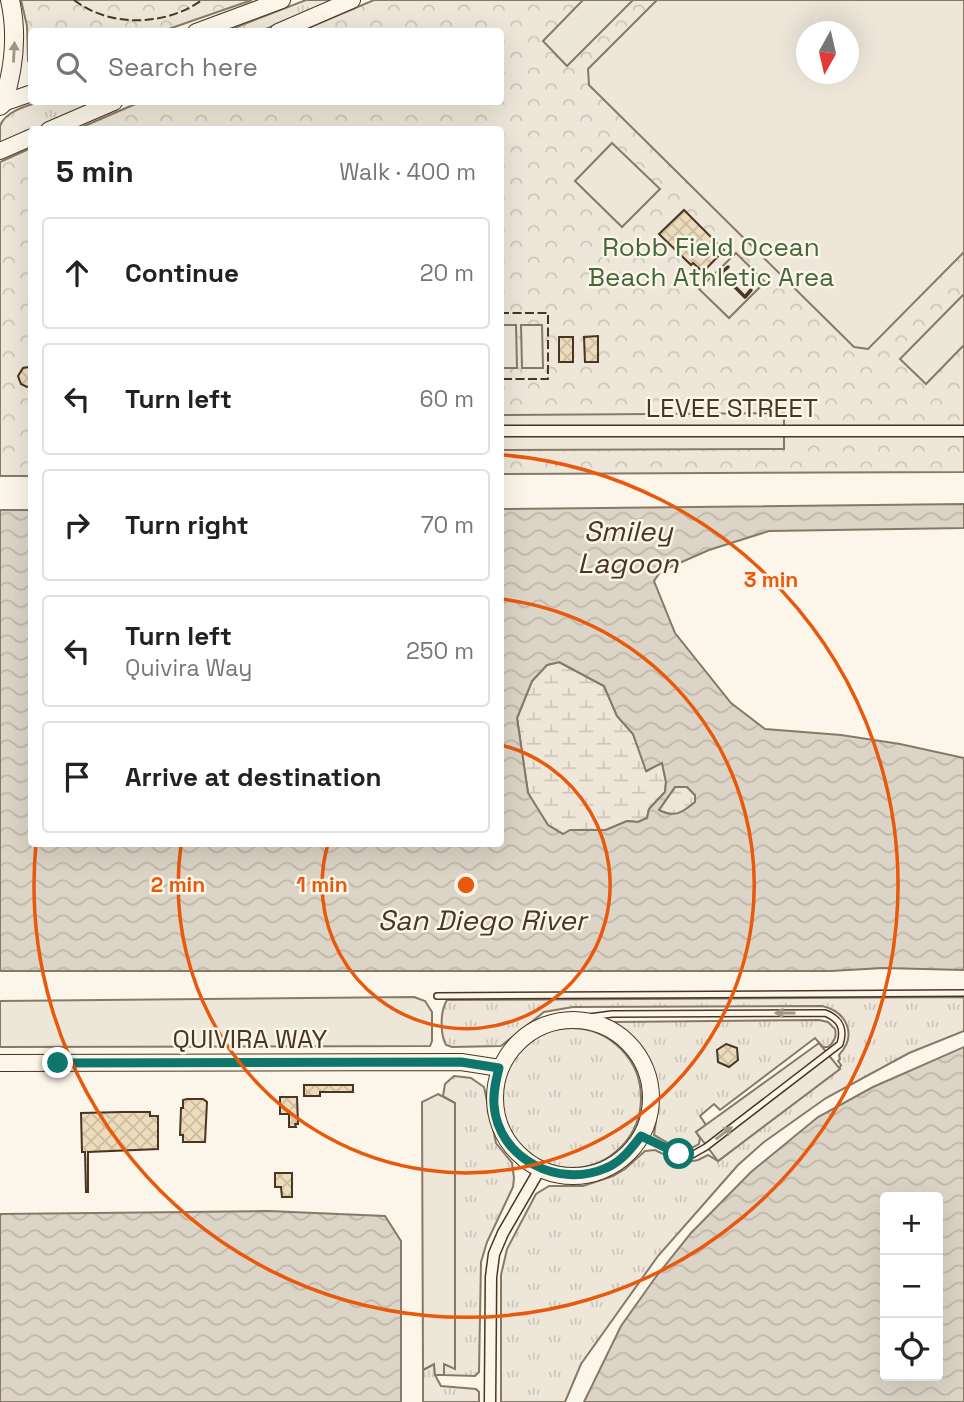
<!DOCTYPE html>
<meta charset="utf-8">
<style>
:root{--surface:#fff;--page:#f2f2f2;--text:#222;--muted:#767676;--line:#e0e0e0}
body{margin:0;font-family:"Space Grotesk",sans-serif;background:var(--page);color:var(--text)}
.controls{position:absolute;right:21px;bottom:21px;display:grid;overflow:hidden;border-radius:7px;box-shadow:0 7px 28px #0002}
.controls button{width:63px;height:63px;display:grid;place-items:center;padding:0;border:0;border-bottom:2px solid var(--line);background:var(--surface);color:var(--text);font:35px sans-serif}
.compass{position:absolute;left:796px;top:21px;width:63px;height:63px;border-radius:50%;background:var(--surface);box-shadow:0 7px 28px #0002;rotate:188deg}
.stop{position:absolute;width:21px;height:21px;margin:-16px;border:5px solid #0f766e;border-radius:50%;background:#fff}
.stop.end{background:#0f766e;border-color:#fff;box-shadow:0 2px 7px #0008}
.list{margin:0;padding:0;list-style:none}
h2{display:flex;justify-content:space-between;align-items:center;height:91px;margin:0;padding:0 28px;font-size:30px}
h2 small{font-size:23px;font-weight:400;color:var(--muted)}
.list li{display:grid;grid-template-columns:46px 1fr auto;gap:21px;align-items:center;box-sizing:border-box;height:112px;margin:0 14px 14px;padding:0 14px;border:2px solid var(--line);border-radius:7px}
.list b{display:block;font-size:26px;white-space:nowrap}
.list p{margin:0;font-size:23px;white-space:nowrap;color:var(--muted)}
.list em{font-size:23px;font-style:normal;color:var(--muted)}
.icon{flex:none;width:38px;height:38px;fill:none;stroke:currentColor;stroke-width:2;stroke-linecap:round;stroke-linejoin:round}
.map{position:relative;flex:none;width:964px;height:1402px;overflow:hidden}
.search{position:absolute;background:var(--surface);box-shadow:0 7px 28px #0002;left:28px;top:28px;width:476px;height:77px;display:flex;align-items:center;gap:18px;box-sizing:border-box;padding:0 24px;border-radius:7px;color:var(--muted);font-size:26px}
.panel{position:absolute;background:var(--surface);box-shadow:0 7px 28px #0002;left:28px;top:126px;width:476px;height:721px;border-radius:7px}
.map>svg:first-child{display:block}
.grass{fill:url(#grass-tufts);stroke:#887966;stroke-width:2}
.wetland{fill:url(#wetland-marsh);stroke:#887966;stroke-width:2}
.park{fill:url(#park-crowns);stroke:#887966;stroke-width:2;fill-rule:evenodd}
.pitch{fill:#ede6d9;stroke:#887966;stroke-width:2;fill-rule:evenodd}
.parking{fill:#ede7d9;stroke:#887966;stroke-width:2}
.water{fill:url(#water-waves);stroke:#887966;stroke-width:2;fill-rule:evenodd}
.building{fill:url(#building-cross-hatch);stroke:#4a3520;stroke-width:2}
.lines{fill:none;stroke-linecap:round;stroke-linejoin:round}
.lane-casing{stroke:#4a3520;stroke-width:8}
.street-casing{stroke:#4a3520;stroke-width:13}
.secondary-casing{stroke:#4a3520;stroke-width:18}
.primary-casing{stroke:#4a3520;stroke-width:20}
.lane{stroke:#fbf6e9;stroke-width:5}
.street{stroke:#fbf6e9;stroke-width:10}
.secondary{stroke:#fbf6e9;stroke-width:16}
.primary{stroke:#fbf6e9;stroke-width:18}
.fence{stroke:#4a3520;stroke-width:2;stroke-dasharray:9 3.5;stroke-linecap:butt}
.wall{stroke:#4a3520;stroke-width:3.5}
.oneway{fill:#a29684}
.route{stroke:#0f766e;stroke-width:9}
.ring{fill:none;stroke:#e8590c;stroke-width:3.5}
.labels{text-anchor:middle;stroke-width:5;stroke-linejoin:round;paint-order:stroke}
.park-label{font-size:26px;fill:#436837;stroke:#fbf6e9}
.street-label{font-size:26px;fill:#4a3520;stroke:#fbf6e9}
.water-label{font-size:28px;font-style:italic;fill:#4a3520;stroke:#fbf6e9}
.centre{fill:#e8590c;stroke:#fbf6e9;stroke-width:3.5}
.ring-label{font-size:21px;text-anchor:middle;font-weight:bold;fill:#e8590c;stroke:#fbf6e9;stroke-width:5;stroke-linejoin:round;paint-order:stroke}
</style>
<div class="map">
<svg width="964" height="1402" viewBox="0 0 964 1402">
<defs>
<pattern id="grass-tufts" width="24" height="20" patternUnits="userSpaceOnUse" patternTransform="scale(1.75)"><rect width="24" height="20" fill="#ede6d9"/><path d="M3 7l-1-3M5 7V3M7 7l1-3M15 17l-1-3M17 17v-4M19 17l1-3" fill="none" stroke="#cdc6ba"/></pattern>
<pattern id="wetland-marsh" width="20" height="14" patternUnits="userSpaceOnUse" patternTransform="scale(1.75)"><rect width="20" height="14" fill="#ede6d9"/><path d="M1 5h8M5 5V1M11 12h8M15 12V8" fill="none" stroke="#cdc6ba"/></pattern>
<pattern id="park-crowns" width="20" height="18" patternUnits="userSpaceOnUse" patternTransform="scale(1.75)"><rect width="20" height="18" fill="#ede6d9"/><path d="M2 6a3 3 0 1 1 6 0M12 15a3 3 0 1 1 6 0" fill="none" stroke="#cdc6ba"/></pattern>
<pattern id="water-waves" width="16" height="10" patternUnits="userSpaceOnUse" patternTransform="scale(1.75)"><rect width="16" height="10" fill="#dcd4c6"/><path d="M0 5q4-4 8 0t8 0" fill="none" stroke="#beb7aa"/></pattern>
<pattern id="building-cross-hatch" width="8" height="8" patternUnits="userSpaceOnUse" patternTransform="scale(1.75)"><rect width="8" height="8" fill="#ecdcbc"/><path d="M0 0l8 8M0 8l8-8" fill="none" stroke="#ccbda1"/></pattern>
</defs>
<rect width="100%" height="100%" fill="#fbf6e9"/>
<g class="grass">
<polygon points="306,0 336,0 261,31 224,32"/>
<path d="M39 102H99L0 144C0 139 0 131 0 126 5 111 27 106 39 102Z"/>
<path d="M964 997V1031L909 1053 826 1098 764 1142 738 1165 658 1256 581 1364 565 1402H501V1275L507 1249 536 1194 549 1186H583L613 1176 625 1169 645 1151 655 1150 682 1163 698 1160 708 1155 718 1161 839 1069 841 1065 838 1061 840 1059 839 1055C857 1036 848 1012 822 1006L573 1007 544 1012 501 1046 452 1047 446 1045C440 1034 440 1011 447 1000Z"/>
<path d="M819 1020 828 1022 835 1029C837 1036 834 1043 828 1047H823L815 1038 720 1110 714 1104 700 1116 706 1125 696 1132 700 1138 699 1144C683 1155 669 1143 654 1135 659 1108 658 1074 642 1049 635 1038 623 1031 614 1022Z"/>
<circle cx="571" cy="1098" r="70"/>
<polygon points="454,1076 471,1078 484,1087 496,1143 512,1163 514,1178 513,1187 487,1242 481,1262 479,1372 475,1376 444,1375 444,1364 455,1368 455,1103 443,1096 445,1084"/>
<polygon points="434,1364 435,1375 441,1386 476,1389 479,1392 479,1402 423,1402 423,1370"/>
</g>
<g class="wetland">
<polygon points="559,662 604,686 617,716 633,734 647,771 662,762 666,782 665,792 649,809 647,818 638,822 627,821 606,830 563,834 548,825 541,815 528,793 517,718 532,681 547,665"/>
<path d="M675 787H687L695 795V803C680 814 676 819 659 810Z"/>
</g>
<g class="park">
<polygon points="21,0 252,0 163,31 32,32 31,66 28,61 27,26"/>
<path d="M374 0H964V472L501 474 500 130H75L140 102H500V32L301 31ZM806 32H848V74H806Z"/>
<polygon points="31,148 31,476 0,476 0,162"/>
</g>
<g class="pitch">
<path d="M657 0H964V252L868 349 854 347 589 85 588 69ZM806 32H848V74H806Z"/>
<polygon points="612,143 660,189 622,227 575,181"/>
<polygon points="736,253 765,282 729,318 699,289"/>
<polygon points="500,325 516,325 517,368 501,368"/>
<polygon points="521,325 542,325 543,368 522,368"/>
</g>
<g class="parking">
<polygon points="583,0 633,0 567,66 543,41"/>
<polygon points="964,294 964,345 926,384 900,359"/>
<polygon points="784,413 784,449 501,450 500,415"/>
<polygon points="414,997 425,1001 432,1012 432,1041 430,1046 0,1047 0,1001"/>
<polygon points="819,1043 840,1069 718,1161 696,1132"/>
<polygon points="438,1094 455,1103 455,1369 444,1364 444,1375 435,1375 434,1364 423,1370 422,1102"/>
</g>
<g class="water">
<path d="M964 504V528L769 531 709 550 661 571 654 581 675 633 731 703 765 729 841 735 900 744 964 758V970L883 968 831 971H0V510H31L32 844H500L501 509ZM559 662 604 686 617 716 633 734 646 771 662 763 666 782 665 792 649 809 647 818 638 822 627 821 606 830H570L563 834 548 825 528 793 517 718 532 681 547 665ZM675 787H687L695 795V802C682 813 674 818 659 810Z"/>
<path d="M964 1047V1402H584L621 1326 655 1278 691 1233 751 1172 818 1117 873 1087ZM885 1197H938V1376H885Z"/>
<polygon points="268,1211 385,1216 401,1241 401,1402 0,1402 0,1214"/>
</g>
<g class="building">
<polygon points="684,210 724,250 703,272 693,263 691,265 659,234"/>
<polygon points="598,336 598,362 585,362 584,337"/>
<rect x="559" y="337" width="14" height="25"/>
<polygon points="29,367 32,368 32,386 27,387 21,384 18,376 23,368"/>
<polygon points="726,1044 737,1048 738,1060 729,1067 718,1062 717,1050"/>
<polygon points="304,1085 353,1085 353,1092 320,1092 320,1096 304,1096"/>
<polygon points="280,1097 297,1097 298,1124 295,1124 296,1127 289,1127 289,1114 280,1114"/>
<polygon points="187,1099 203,1099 207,1102 205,1142 183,1142 183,1135 180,1135 181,1108 183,1108 183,1100"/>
<polygon points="122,1112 150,1112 150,1116 158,1116 158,1149 88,1152 88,1192 86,1192 85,1152 82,1152 81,1113"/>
<polygon points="275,1173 292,1173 292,1197 282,1197 281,1187 275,1187"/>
</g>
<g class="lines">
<g class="lane-casing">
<g id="lane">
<polyline points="437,996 964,993"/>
<path d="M574 1019 612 1014 825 1013C840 1019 845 1028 840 1044L706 1147 692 1155 679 1154 641 1136"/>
</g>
</g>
<g class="street-casing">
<g id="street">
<polyline points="500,431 964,431"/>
<polyline points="490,1402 491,1277 494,1254 503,1233 540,1169"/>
</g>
</g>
<g class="secondary-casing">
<g id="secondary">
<polyline points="196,32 282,0"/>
<polyline points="278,32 352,0"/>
<polyline points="3,103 32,93"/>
<polyline points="49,130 114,102"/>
<polyline points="0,151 32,137"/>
<circle cx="573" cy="1098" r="78"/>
<polyline points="0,1063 461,1062 500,1068"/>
</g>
</g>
<g class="primary-casing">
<path id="primary" d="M0 106 3 103C14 69 18 35 10 0"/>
</g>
<use href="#lane" class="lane"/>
<use href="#street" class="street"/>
<use href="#secondary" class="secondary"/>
<use href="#primary" class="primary"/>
<g class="fence">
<path d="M74 0C110 28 166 26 202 0"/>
<polyline points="500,313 548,313 548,379 500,379"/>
</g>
<polyline class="wall" points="728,267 721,273 745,297 751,290"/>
</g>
<defs><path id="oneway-solid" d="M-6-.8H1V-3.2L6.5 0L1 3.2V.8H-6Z" transform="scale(1.75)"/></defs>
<g class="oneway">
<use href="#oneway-solid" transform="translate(14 52) rotate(-87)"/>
<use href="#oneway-solid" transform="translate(785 1013) rotate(180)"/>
<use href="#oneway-solid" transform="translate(724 1133) rotate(-37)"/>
</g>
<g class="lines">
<path class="route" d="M58 1063 461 1062 499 1068C496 1080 493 1092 494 1105 498 1159 559 1189 606 1168 621 1162 631 1149 641 1136L679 1154"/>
</g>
<g class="ring">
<path d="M501 745A144 144 0 1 1 328 844"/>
<path d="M501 599A288 288 0 1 1 181 845"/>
<path d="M504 455A432 432 0 1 1 36 844"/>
</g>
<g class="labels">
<g class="park-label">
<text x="711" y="256">Robb Field Ocean<tspan x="711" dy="30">Beach Athletic Area</tspan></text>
</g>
<g class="street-label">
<text x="732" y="417">LEVEE STREET</text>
<text x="250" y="1048">QUIVIRA WAY</text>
</g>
<g class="water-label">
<text x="628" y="541">Smiley<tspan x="628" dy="32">Lagoon</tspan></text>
<text x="482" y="930">San Diego River</text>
</g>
</g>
<circle cx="466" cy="885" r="10" class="centre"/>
<g class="ring-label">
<text x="771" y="587">3 min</text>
<text x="178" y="892">2 min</text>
<text x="322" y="892">1 min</text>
</g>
</svg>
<div class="controls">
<button>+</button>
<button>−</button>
<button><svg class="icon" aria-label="locate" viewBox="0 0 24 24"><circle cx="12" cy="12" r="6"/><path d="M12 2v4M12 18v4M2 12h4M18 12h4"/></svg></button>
</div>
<svg class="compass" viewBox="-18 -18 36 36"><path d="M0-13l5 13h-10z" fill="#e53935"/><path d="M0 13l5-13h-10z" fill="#767676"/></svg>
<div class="stop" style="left:679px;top:1154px"></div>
<div class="stop end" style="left:58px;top:1063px"></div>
<div class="search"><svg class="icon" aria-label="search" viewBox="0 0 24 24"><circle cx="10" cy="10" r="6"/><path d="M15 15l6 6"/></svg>Search here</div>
<section class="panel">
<h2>5 min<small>Walk · 400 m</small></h2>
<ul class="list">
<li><svg class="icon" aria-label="ahead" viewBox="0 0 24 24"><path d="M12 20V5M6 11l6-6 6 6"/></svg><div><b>Continue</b></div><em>20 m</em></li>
<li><svg class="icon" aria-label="left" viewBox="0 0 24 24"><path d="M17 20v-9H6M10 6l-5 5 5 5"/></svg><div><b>Turn left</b></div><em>60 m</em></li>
<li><svg class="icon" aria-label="right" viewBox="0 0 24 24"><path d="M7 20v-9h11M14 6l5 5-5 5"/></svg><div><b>Turn right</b></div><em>70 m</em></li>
<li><svg class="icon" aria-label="left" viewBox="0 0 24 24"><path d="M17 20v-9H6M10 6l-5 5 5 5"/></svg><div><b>Turn left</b><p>Quivira Way</p></div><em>250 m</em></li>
<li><svg class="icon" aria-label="arrive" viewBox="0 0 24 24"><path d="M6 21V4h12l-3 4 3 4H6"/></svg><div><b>Arrive at destination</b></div></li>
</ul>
</section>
</div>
